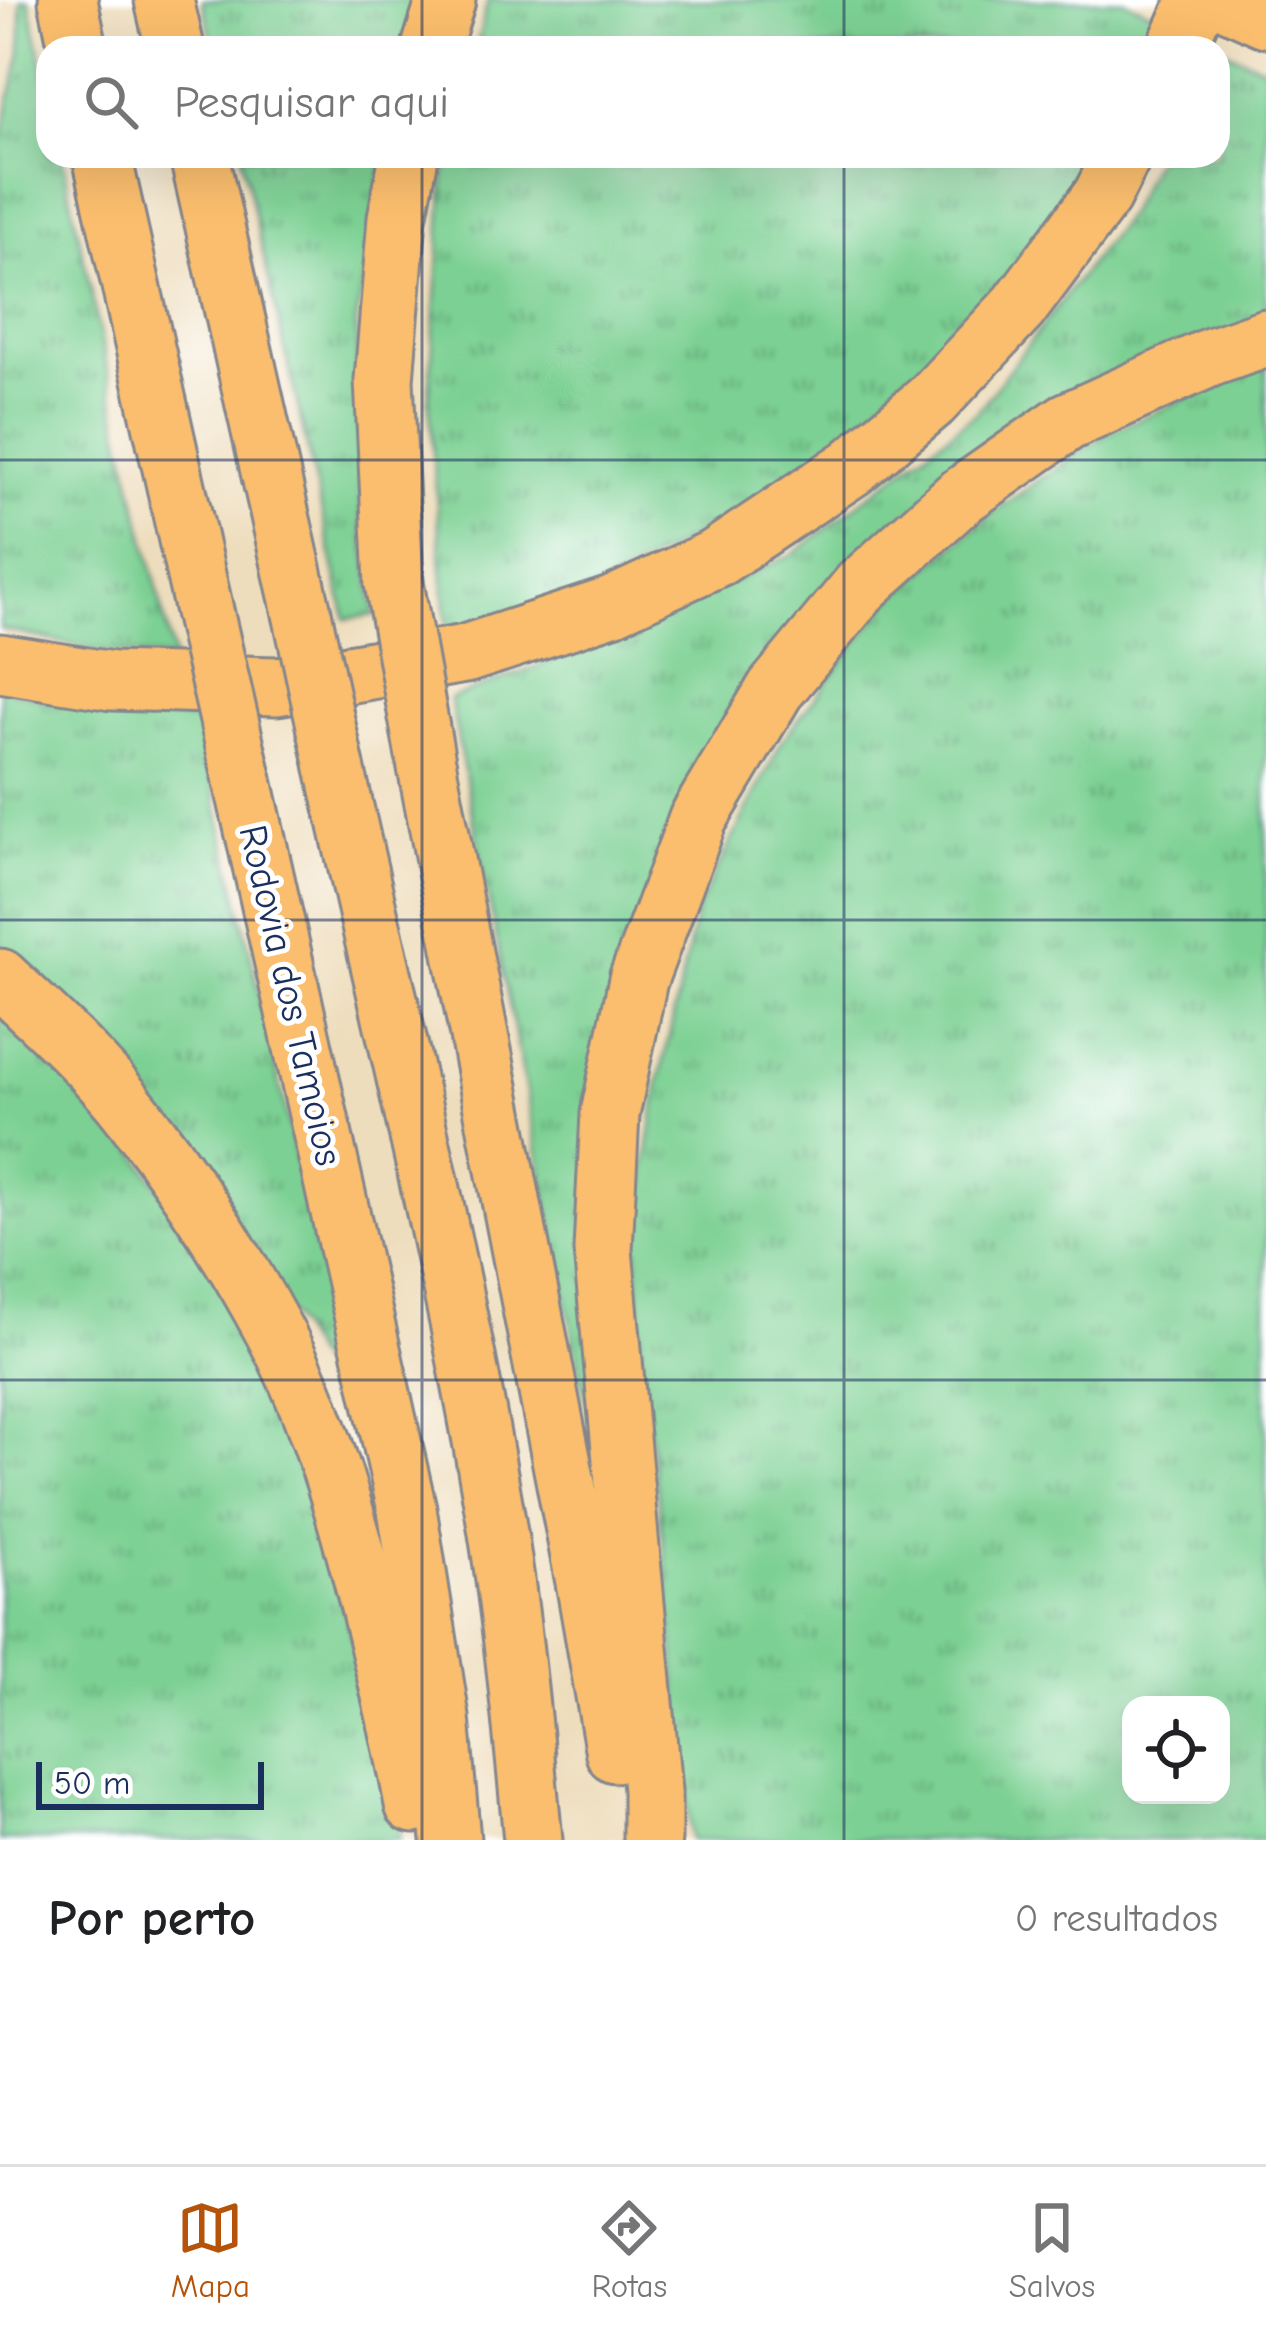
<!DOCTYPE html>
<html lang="pt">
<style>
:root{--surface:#fff;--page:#f2f2f2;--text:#202124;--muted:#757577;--line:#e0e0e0;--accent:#b45309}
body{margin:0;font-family:"Comic Neue",sans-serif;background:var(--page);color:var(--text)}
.controls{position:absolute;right:36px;bottom:36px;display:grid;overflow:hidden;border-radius:24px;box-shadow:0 12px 48px #0002}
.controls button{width:108px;height:108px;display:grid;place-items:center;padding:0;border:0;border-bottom:3px solid var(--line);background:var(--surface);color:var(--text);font:60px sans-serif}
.scale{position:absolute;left:36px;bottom:30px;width:228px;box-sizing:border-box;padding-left:12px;border:6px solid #1b2f5e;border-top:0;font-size:33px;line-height:42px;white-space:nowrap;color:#1b2f5e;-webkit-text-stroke:9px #fff;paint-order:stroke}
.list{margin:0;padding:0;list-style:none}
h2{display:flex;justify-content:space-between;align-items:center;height:156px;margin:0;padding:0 48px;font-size:51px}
h2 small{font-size:39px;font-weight:400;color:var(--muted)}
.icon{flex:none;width:66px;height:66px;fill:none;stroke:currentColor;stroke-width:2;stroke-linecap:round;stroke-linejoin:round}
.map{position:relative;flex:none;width:1266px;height:1840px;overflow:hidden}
.search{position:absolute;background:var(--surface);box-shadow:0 12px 48px #0002;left:36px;right:36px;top:36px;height:132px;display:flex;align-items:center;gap:30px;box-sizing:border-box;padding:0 42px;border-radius:36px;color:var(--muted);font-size:45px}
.sheet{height:324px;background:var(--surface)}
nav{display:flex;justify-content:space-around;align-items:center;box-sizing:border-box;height:168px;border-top:3px solid var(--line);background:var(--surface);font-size:33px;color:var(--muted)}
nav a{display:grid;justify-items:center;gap:6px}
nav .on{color:var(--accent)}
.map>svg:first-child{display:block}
.grass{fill:url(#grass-tufts);stroke:#4c8078;stroke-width:3;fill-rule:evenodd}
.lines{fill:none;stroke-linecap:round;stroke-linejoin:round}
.motorway-casing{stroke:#84868d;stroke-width:63}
.motorway{stroke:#fbbe6e;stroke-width:57}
.motorway-bridge-casing{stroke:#84868d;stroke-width:63;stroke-linecap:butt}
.motorway-bridge{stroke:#fbbe6e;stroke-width:57}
.grid{fill:none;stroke:#1b2f5e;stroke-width:3;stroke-opacity:0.55}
.labels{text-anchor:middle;stroke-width:10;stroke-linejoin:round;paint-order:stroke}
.street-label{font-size:39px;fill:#1b2f5e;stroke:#fff}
</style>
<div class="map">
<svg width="1266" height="1840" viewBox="0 0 1266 1840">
<defs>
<pattern id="grass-tufts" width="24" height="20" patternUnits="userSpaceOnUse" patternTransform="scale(3)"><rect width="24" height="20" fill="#7cd093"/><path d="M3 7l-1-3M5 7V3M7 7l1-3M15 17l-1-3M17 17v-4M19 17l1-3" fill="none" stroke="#65a97b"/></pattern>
</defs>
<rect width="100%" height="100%" fill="#fff"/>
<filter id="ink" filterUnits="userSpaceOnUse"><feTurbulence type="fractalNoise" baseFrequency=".00833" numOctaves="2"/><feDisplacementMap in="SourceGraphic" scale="24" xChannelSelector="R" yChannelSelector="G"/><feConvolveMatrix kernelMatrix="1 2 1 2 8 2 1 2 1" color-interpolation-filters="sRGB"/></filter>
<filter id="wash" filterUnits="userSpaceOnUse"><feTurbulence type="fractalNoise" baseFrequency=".004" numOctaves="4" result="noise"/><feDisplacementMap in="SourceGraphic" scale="48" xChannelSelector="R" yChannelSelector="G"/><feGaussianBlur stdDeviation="2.7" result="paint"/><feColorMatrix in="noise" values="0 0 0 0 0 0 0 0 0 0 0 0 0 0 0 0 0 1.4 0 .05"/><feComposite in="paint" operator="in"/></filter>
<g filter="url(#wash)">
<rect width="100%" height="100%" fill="#eeddbc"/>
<g class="grass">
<polygon points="21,0 29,0 48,90 48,156 62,156 127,462 174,659 101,651 0,629 0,143 21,51"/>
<polygon points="202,0 420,0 404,48 214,48"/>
<polygon points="488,0 1124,0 1166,19 1151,48 476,48"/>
<polygon points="1214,46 1266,68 1266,320 865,557 613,980 599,1469 450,699 590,646 795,553 977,412 1126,216 1157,156 1218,156 1218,48 1213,48"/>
<polygon points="241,156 384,156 356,323 362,522 375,615 346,619"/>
<polygon points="449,156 1096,156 966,342 786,486 570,604 447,632 429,400 444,178"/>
<path d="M1266 367V1840H691L665 1556 642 1377 636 1230 658 1086 697 909 782 741 889 601 992 513 1107 433 1252 370ZM1131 1705H1221V1795H1131Z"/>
<polygon points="0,688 43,699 198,720 357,1429 263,1269 0,961"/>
<polygon points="0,1003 110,1114 276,1362 392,1781 400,1840 0,1840"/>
</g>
</g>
<g filter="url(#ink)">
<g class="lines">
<g class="motorway-casing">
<g id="motorway">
<polyline points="68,0 78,48"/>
<polyline points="164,0 175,48"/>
<polyline points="1226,0 1266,18"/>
<polyline points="431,48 446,0"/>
<polyline points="1176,48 1198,0"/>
<polyline points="102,156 204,611"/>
<polyline points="199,156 302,613"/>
<polyline points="394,583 384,380 397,218 409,156"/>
<polyline points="0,663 112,681 277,686 465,654 612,606 718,557 851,468 931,401 1019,307 1102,196 1122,156"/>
<path d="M335 767C389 1010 450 1252 492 1497 512 1610 522 1725 533 1840"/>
<polyline points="427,767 586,1587 615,1753"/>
<polyline points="243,781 407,1509 440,1718 451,1840"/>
<path d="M0 978C47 1022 95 1065 134 1116 186 1183 234 1256 274 1331 320 1417 346 1514 370 1607 386 1673 402 1738 414 1804"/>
<polyline points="652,1840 652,1791 603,1250 610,1114 638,980 698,819 775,690 861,586 960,497 1067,422 1211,357 1266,338"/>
</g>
</g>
<use href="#motorway" class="motorway"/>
<g class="motorway-bridge-casing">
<g id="motorway-bridge">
<polyline points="394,583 427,767"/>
<polyline points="204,611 243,781"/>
<polyline points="302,613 335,767"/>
</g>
</g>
<use href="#motorway-bridge" class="motorway-bridge"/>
</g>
</g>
<path class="grid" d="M422 0V48M844 0V48M422 156V1840M844 156V1840M0 460H1266M0 920H1266M0 1380H1266"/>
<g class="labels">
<g class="street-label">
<text transform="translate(292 995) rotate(77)" y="14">Rodovia dos Tamoios</text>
</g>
</g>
</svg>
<div class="controls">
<button><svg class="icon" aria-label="locate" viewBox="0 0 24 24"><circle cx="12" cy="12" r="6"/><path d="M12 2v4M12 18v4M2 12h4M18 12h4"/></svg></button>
</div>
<div class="scale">50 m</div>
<div class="search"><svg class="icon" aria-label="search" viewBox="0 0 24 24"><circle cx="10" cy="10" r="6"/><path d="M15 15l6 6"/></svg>Pesquisar aqui</div>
</div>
<section class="sheet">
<h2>Por perto<small>0 resultados</small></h2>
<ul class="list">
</ul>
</section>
<nav>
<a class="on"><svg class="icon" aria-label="map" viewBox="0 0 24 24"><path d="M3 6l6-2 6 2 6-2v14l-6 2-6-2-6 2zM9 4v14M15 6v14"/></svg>Mapa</a>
<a><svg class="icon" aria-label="directions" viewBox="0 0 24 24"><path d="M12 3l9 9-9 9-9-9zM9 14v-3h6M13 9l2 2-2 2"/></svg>Rotas</a>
<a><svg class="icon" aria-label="saved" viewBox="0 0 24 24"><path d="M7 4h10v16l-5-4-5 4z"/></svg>Salvos</a>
</nav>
